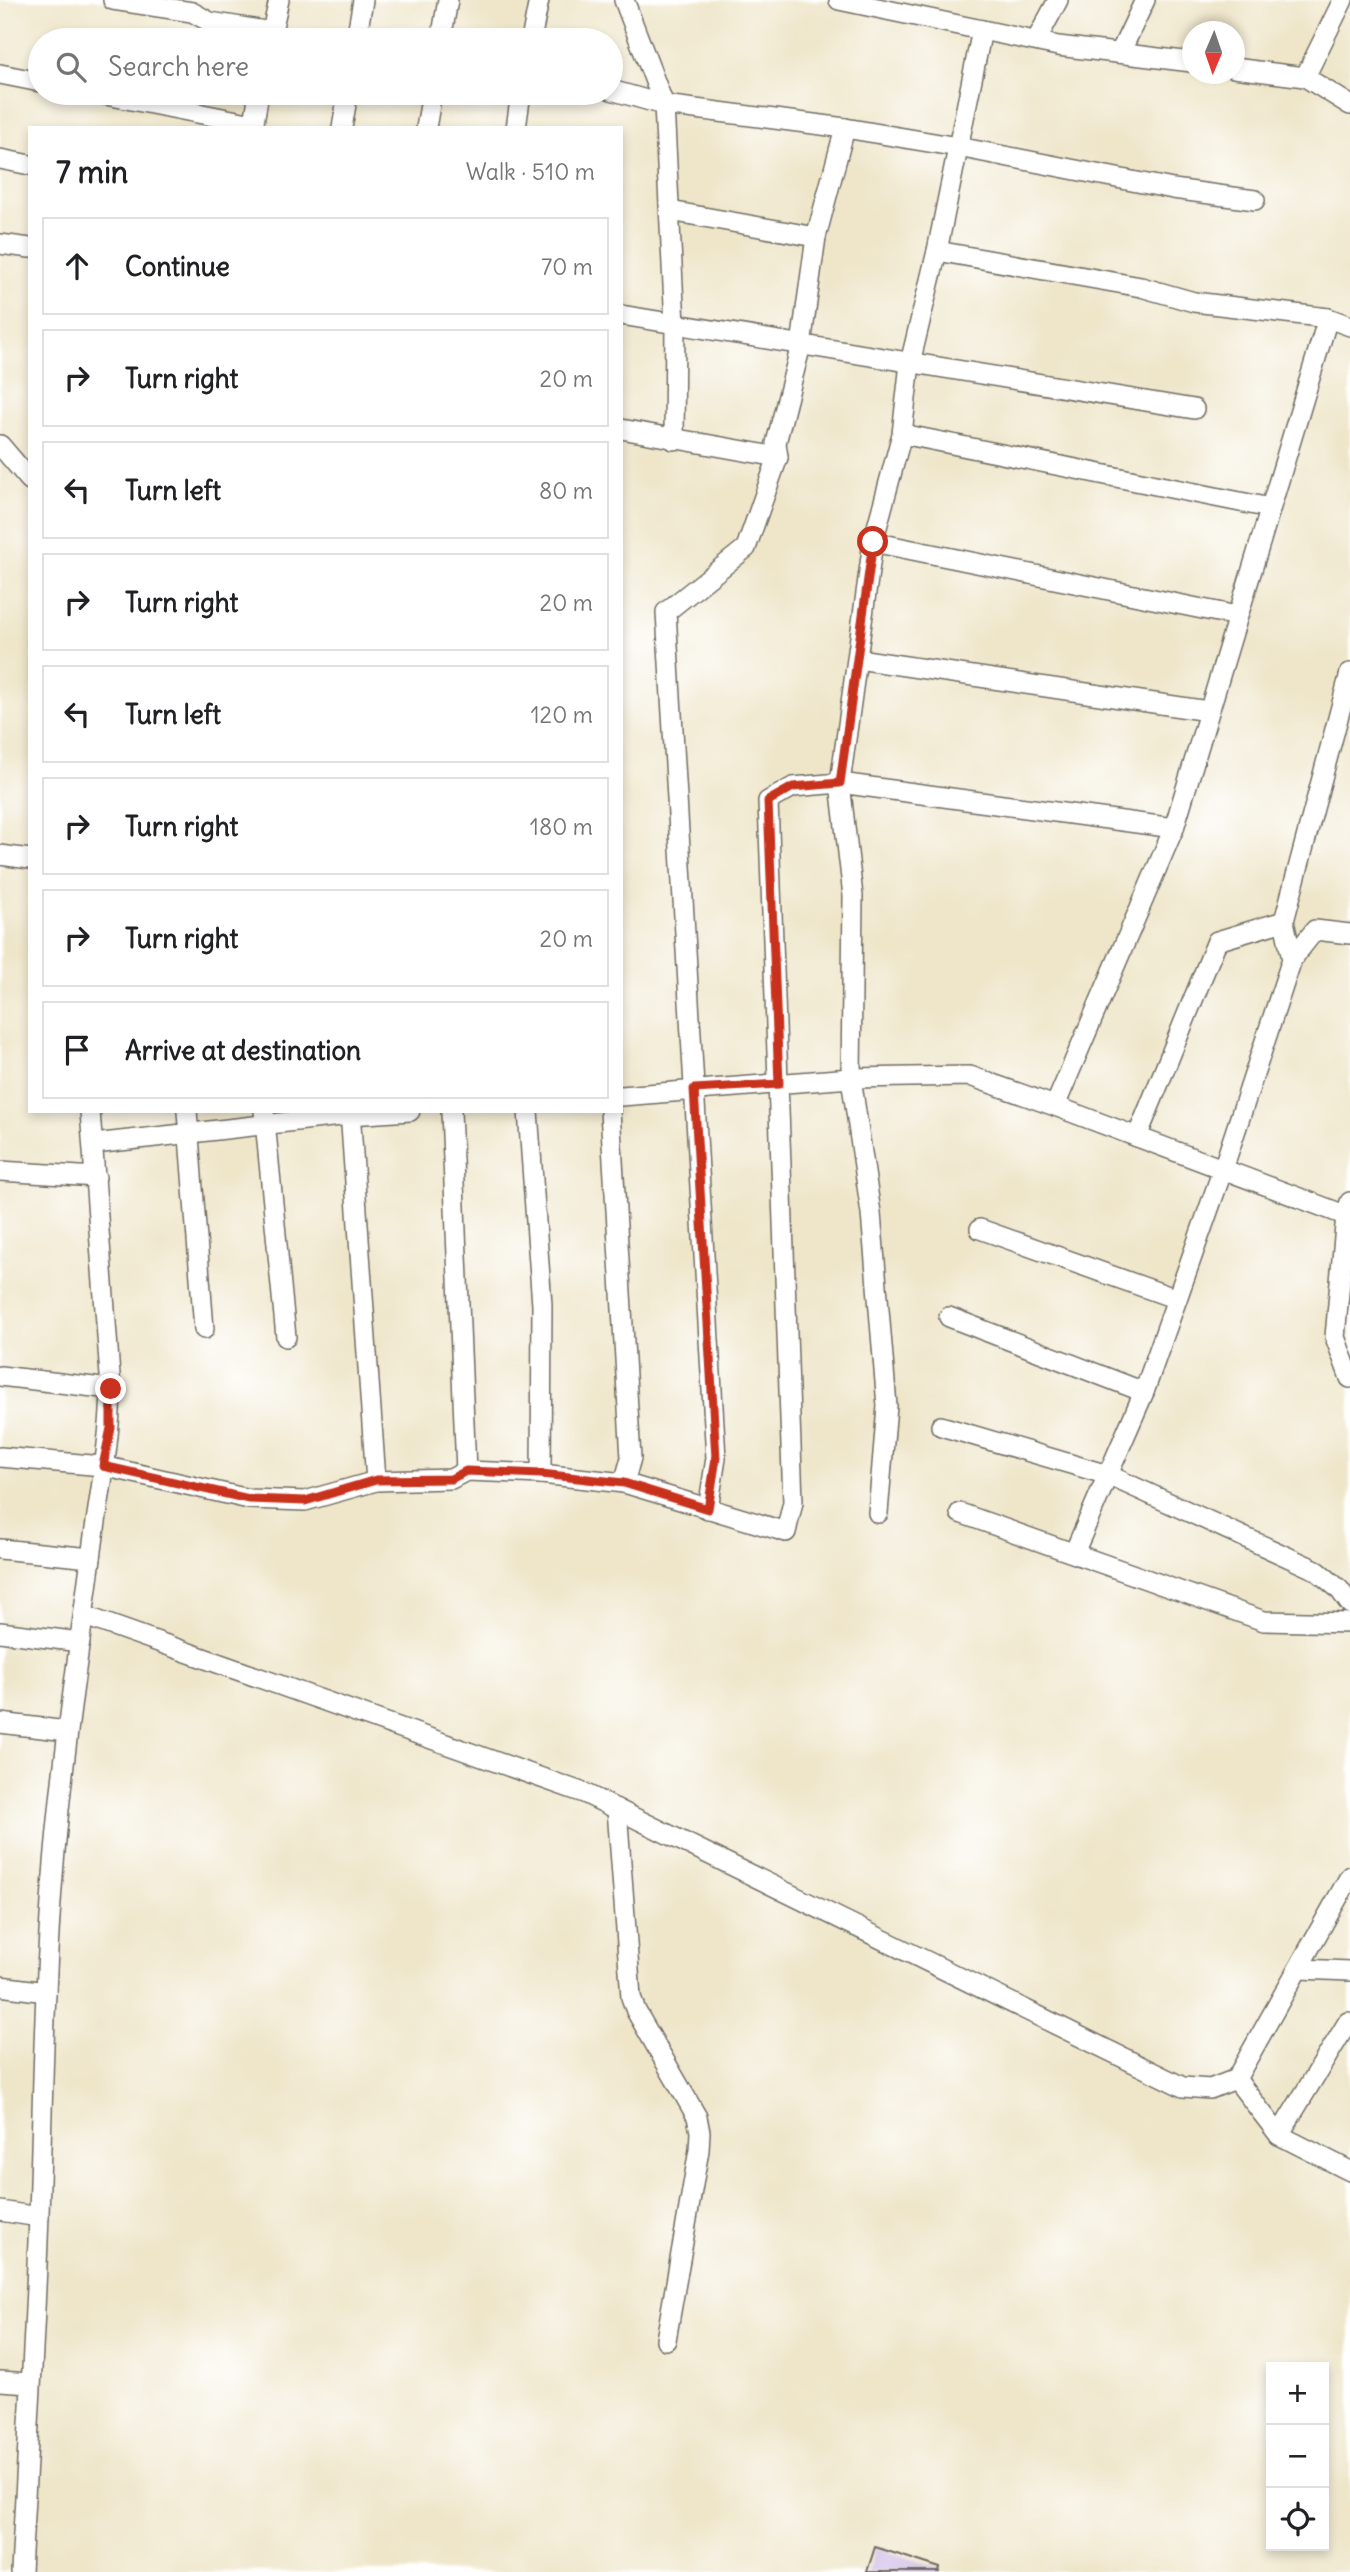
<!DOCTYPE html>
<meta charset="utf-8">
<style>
:root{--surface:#fff;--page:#f2f2f2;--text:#202124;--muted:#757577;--line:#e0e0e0}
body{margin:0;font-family:Delius,sans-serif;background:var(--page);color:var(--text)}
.controls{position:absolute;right:21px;bottom:21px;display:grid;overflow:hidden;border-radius:0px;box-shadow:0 4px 10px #0003}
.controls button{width:63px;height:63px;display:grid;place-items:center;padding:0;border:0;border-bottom:2px solid var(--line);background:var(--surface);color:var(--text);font:35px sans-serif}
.compass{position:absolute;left:1182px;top:21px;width:63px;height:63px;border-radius:50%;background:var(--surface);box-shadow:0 4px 10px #0003;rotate:182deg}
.stop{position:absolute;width:21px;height:21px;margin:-16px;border:5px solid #c8321e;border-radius:50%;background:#fff}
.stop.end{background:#c8321e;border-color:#fff;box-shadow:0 2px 7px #0008}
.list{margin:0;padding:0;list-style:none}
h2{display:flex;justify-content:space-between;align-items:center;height:91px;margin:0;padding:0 28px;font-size:30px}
h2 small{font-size:23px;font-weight:400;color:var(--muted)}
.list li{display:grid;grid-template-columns:46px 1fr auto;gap:21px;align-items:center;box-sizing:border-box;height:98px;margin:0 14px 14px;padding:0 14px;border:2px solid var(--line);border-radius:0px}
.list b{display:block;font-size:26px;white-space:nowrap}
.list em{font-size:23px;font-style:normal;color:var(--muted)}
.icon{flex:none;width:38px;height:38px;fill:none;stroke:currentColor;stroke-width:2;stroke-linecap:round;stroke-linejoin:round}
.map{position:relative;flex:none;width:1350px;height:2572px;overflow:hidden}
.search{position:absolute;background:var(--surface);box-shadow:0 4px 10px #0003;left:28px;top:28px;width:595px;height:77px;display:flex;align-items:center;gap:18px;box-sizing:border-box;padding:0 24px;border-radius:38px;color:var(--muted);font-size:26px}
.panel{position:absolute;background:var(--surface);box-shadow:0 4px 10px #0003;left:28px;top:126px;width:595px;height:987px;border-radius:0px}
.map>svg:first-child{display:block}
.building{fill:#cebae4}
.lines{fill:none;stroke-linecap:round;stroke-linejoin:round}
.street-casing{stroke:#706c63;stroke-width:22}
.street{stroke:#fff;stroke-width:19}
.route{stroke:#c8321e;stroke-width:9}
</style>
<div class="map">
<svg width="1350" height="2572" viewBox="0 0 1350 2572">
<rect width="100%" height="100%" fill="#fff"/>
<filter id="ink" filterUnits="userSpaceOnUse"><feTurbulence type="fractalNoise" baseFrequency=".0143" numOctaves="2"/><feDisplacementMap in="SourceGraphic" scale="14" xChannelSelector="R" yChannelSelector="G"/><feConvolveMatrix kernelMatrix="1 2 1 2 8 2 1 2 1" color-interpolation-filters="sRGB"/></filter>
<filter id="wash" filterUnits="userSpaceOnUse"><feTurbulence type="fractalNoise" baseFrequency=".00686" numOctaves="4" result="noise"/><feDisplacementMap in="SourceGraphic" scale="28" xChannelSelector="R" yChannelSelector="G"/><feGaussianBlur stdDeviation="1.57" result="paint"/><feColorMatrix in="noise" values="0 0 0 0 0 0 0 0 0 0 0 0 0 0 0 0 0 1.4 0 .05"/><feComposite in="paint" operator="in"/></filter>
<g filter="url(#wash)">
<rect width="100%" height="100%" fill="#efe6ca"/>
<g id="blocks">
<polygon class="building" points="875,2547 940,2568 939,2572 867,2572"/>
</g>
</g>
<g filter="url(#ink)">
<use href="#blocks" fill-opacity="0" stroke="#706c63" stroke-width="2"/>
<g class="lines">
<g class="street-casing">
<g id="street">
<polyline points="113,0 192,12 210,22 272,32"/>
<polyline points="624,0 664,105 675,325 674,440"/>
<polyline points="839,0 1058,46 1192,62"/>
<polyline points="270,40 279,0"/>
<polyline points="356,40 363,0"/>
<polyline points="441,40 448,0"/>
<polyline points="531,40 539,0"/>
<polyline points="1036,41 1058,0"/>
<polyline points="1120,53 1145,0"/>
<polyline points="1234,68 1305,77 1350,105"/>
<polyline points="0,74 40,82"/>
<polyline points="1305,77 1343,0"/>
<polyline points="611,90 664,105 845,128 958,147 1173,189 1255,200"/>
<polyline points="96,93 253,124"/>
<polyline points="253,128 259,93"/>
<polyline points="342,128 348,93"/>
<polyline points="426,128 432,93"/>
<polyline points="516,128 521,93"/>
<polyline points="0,159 30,165"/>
<polyline points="670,211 816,237"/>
<polyline points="0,244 30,248"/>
<polyline points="937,251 1141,287 1194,302 1328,318 1350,326"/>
<polyline points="621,315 1194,409"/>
<polyline points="621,429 778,457 746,548 666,612 716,1458 708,1509"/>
<polyline points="902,434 1270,508"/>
<polyline points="0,445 30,480"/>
<polyline points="778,457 776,443 801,345 816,237 845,128"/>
<polyline points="873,542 1237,616"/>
<polyline points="858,659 1208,711"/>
<polyline points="1174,828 1328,318"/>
<polyline points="0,855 30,859"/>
<polyline points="1292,959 1315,930 1350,934"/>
<polyline points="621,1096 851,1078 970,1076 1055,1106 1350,1217"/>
<polyline points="187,1111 204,1329"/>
<polyline points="264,1111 286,1337"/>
<polyline points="350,1111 376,1481"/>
<polyline points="451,1111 466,1471"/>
<polyline points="528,1111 542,1305 541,1474"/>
<polyline points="610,1111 631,1458 624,1483"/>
<polyline points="1137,1137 1217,941 1284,921"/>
<polyline points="94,1144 350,1115 410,1111"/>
<polyline points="0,1171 96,1177"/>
<polyline points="1350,1202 1346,1215 1335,1337 1350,1378"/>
<polyline points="980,1229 1177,1299"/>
<polyline points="949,1317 1144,1392"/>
<polyline points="0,1376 111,1389"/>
<polyline points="941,1426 1108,1475 1316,1570 1339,1589 1350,1604"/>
<polyline points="0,1457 103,1466 249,1499 305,1501 376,1481 451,1479 466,1471 541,1474 624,1483 786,1532 793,1502 768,801 793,787 840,783 1174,828 1055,1106"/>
<polyline points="878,1513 887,1406 871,1213 851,1078 853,896 840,783 873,542 902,434 910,363 937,251 982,30"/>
<polyline points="960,1513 1264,1621 1350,1623"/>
<polyline points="0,1549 91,1558"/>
<polyline points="1074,1553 1144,1392 1223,1169 1292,959 1284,921 1350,673"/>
<polyline points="85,1616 584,1793 1183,2087 1210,2089 1236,2079 1350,1876"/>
<polyline points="0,1632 80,1642"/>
<polyline points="0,1723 67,1731"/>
<polyline points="617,1809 631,1997 636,2011 697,2117 700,2132 699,2150 666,2340"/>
<polyline points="1299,1969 1350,1971"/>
<polyline points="0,1986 46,1992"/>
<polyline points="1236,2079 1279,2135 1350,2171"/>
<polyline points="1279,2135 1348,2022"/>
<polyline points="0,2211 39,2217"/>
<polyline points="0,2381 30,2383"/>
<path d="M21 2572C27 2453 35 2334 39 2214 43 2097 44 1980 54 1863 63 1756 79 1649 93 1543 100 1492 110 1441 111 1389L90 1111"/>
</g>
</g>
<use href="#street" class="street"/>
</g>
</g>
<g class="lines" filter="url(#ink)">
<polyline class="route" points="111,1389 111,1428 103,1466 249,1499 305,1501 376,1480 451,1479 466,1471 541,1474 624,1483 708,1509 716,1458 694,1089 779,1084 768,801 793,787 840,783 873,542"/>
</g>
</svg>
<div class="controls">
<button>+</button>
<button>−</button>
<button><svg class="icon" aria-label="locate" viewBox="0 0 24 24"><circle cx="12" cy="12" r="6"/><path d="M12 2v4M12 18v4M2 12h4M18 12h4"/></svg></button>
</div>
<svg class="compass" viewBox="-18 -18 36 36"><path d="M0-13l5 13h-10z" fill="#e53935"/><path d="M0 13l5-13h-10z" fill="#757577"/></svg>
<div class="stop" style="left:873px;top:542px"></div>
<div class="stop end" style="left:111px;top:1389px"></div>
<div class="search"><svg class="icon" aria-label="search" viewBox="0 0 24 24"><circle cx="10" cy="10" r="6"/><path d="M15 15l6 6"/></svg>Search here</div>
<section class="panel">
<h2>7 min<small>Walk · 510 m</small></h2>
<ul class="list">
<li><svg class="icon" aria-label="ahead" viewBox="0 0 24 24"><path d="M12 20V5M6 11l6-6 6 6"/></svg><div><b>Continue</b></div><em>70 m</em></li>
<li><svg class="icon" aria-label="right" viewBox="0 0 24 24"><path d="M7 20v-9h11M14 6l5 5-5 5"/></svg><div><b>Turn right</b></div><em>20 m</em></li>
<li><svg class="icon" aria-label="left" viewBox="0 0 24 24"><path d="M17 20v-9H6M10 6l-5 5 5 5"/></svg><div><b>Turn left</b></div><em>80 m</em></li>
<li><svg class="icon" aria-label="right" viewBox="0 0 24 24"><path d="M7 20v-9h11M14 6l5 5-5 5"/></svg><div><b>Turn right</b></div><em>20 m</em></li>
<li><svg class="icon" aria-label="left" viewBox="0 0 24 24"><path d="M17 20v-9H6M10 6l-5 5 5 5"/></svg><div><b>Turn left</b></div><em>120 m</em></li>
<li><svg class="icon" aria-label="right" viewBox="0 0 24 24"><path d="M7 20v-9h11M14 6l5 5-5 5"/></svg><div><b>Turn right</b></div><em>180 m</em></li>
<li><svg class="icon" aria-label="right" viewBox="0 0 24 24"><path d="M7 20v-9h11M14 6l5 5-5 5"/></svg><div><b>Turn right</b></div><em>20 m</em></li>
<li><svg class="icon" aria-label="arrive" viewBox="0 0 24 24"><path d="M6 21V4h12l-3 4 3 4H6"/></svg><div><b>Arrive at destination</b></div></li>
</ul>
</section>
</div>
